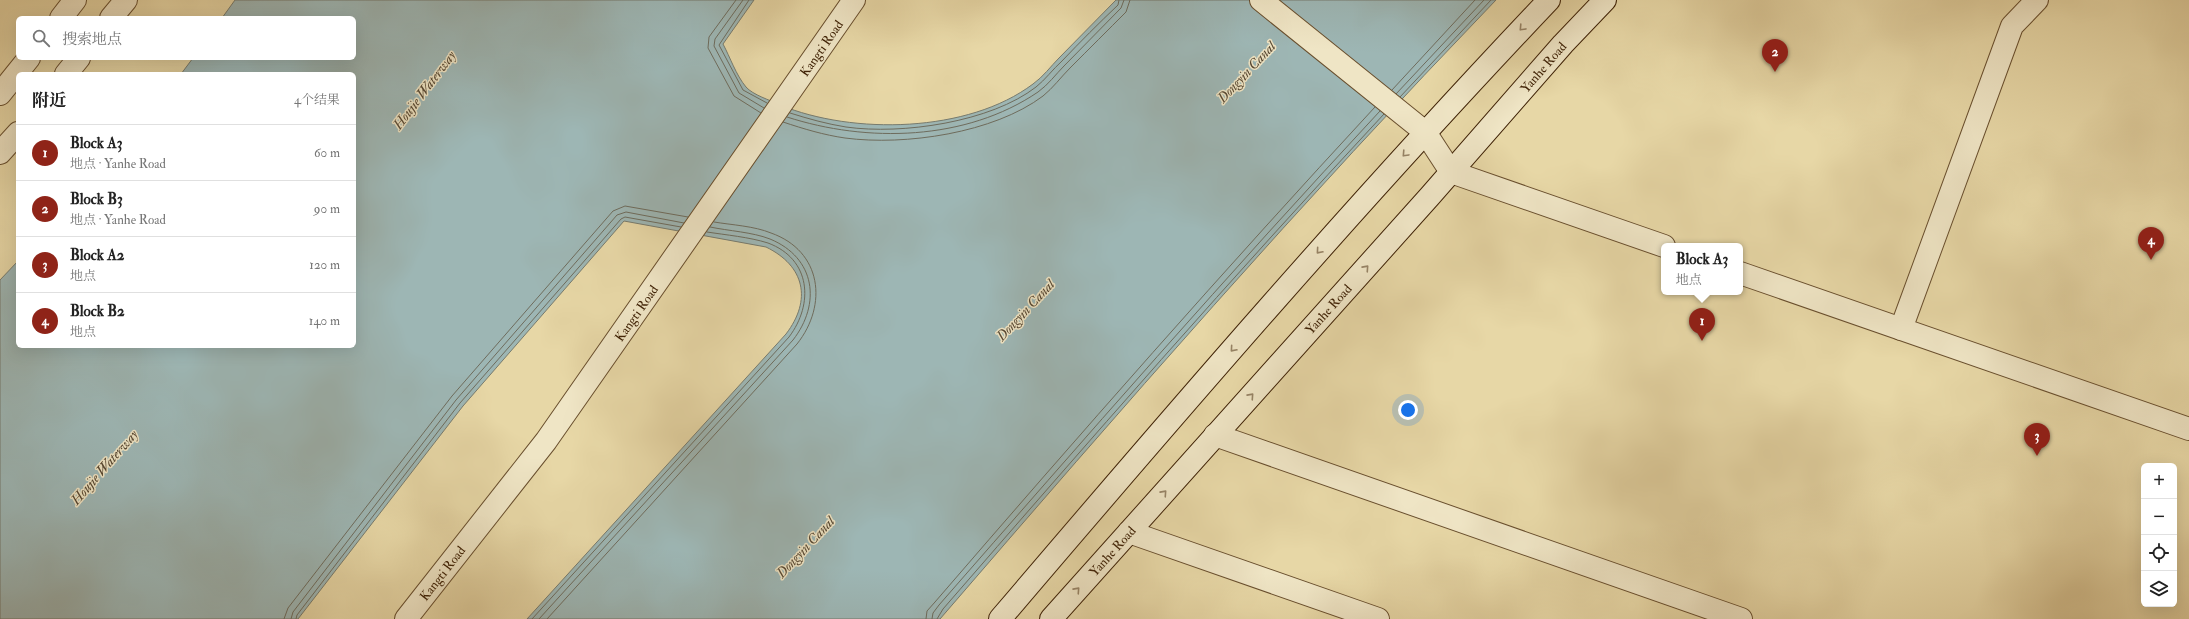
<!DOCTYPE html>
<html lang="zh">
<meta charset="utf-8">
<style>
:root{--surface:#fff;--page:#f2f2f2;--text:#222;--muted:#767676;--line:#e0e0e0;--accent:#8f2418}
body{margin:0;font-family:"IM FELL Double Pica","Noto Serif SC",serif;background:var(--page);color:var(--text)}
.controls{position:absolute;right:12px;bottom:12px;display:grid;overflow:hidden;border-radius:6px;box-shadow:0 4px 16px #0002}
.controls button{width:36px;height:36px;display:grid;place-items:center;padding:0;border:0;border-bottom:1px solid var(--line);background:var(--surface);color:var(--text);font:20px sans-serif}
.you{position:absolute;left:1408px;top:410px;width:14px;height:14px;margin:-10px;border:3px solid #fff;border-radius:50%;background:#1a73e8;box-shadow:0 0 0 6px #1a73e833}
.badge{display:grid;place-items:center;width:26px;height:26px;border-radius:50%;background:var(--accent);color:#fff;font-size:13px;font-weight:700}
.pin{position:absolute;translate:-50% -33px;filter:drop-shadow(0 1px 2px #0008)}
.pin::after{content:'';position:absolute;top:21px;width:14px;height:12px;background:inherit;clip-path:polygon(0 0,100% 0,50% 100%)}
.popup{position:absolute;left:1661px;top:243px;width:82px;height:52px;box-sizing:border-box;display:grid;place-content:center;border-radius:6px;background:var(--surface);filter:drop-shadow(0 1px 3px #0005);font-size:13px;white-space:nowrap;color:var(--muted)}
.popup b{font-size:15px;color:var(--text)}
.popup::after{content:'';position:absolute;left:50%;top:100%;margin-left:-8px;border:8px solid transparent;border-top-color:var(--surface)}
.list{margin:0;padding:0;list-style:none}
h2{display:flex;justify-content:space-between;align-items:center;height:52px;margin:0;padding:0 16px;font-size:17px}
h2 small{font-size:13px;font-weight:400;color:var(--muted)}
.list li{display:grid;grid-template-columns:26px 1fr auto;gap:12px;align-items:center;box-sizing:border-box;height:56px;padding:0 16px;border-top:1px solid var(--line)}
.list b{display:block;font-size:15px;white-space:nowrap}
.list p{margin:0;font-size:13px;white-space:nowrap;color:var(--muted)}
.list em{font-size:13px;font-style:normal;color:var(--muted)}
.icon{flex:none;width:22px;height:22px;fill:none;stroke:currentColor;stroke-width:2;stroke-linecap:round;stroke-linejoin:round}
.map{position:relative;flex:none;width:2189px;height:619px;overflow:hidden}
.search{position:absolute;background:var(--surface);box-shadow:0 4px 16px #0002;left:16px;top:16px;width:340px;height:44px;display:flex;align-items:center;gap:10px;box-sizing:border-box;padding:0 14px;border-radius:6px;color:var(--muted);font-size:15px}
.panel{position:absolute;background:var(--surface);box-shadow:0 4px 16px #0002;left:16px;top:72px;width:340px;height:276px;border-radius:6px}
.map>svg:first-child{display:block}
.water{fill:#9db6b4;stroke:#777b6e}
.lines{fill:none;stroke-linecap:round;stroke-linejoin:round}
.shore{stroke:#6e6c5d;stroke-width:1}
.pedestrian-casing{stroke:#694f2e;stroke-width:24}
.minor-casing{stroke:#694f2e;stroke-width:24}
.tertiary-casing{stroke:#694f2e;stroke-width:24}
.secondary-casing{stroke:#3f2206;stroke-width:24}
.pedestrian{stroke:#efe5c5;stroke-width:22}
.minor{stroke:#efe5c5;stroke-width:22}
.tertiary{stroke:#efe5c5;stroke-width:22}
.secondary{stroke:#efe5c5;stroke-width:22}
.oneway{stroke:#978466}
.labels{text-anchor:middle;stroke-width:3;stroke-linejoin:round;paint-order:stroke}
.street-label{font-size:13px;fill:#3f2206;stroke:#efe5c5}
.water-label{font-size:14px;font-style:italic;fill:#564732;stroke:#efe5c5}
</style>
<div class="map">
<svg width="2189" height="619" viewBox="0 0 2189 619">
<rect width="100%" height="100%" fill="#e7d7a6"/>
<filter id="stains"><feTurbulence type="fractalNoise" baseFrequency=".005" numOctaves="4"/><feColorMatrix values="0 0 0 0 .2 0 0 0 0 .09 0 0 0 0 .02 0 0 0 .5 -.17"/></filter>
<radialGradient id="worn" r=".72"><stop offset=".6" stop-color="#630" stop-opacity="0"/><stop offset="1" stop-color="#630" stop-opacity=".3"/></radialGradient>
<path class="water" d="M235 0H754L723 44C730 57 736 75 746 87 753 95 770 100 780 105 853 135 968 133 1033 84 1043 77 1051 66 1059 58 1078 39 1097 19 1116 0H1496C1303 200 1121 409 940 619H527L786 334C812 300 805 266 766 247L624 221 463 406 298 619H0V280L18 261V346H354V74H181L193 58H354V18H222Z"/>
<g class="lines">
<g class="shore">
<polyline points="736,0 709,37 708,48 734,96 761,113"/>
<polyline points="743,0 715,39 714,46 739,93 764,108"/>
<polyline points="749,0 719,45 743,90 767,103"/>
<polyline points="1392,90 1475,0"/>
<polyline points="1396,94 1484,0"/>
<polyline points="1400,97 1491,0"/>
<path d="M790 113C809 119 827 124 846 127 902 135 991 122 1036 87 1045 80 1053 69 1062 61 1080 42 1099 23 1118 5L1119 0"/>
<path d="M787 117C867 143 966 141 1038 92 1048 85 1056 74 1064 66 1083 47 1102 27 1121 8L1124 0"/>
<path d="M783 122C804 129 824 135 845 138 905 146 994 133 1043 96 1053 88 1061 77 1070 68 1089 49 1108 30 1126 12L1130 0"/>
<polyline points="284,619 288,608 452,396 613,211 625,206 688,217"/>
<polyline points="291,619 293,612 456,400 617,215 626,212 684,223"/>
<polyline points="296,619 297,615 460,403 621,219 625,217 681,227"/>
<path d="M532 619 789 337C814 304 811 259 768 243 749 237 726 235 707 232"/>
<path d="M539 619 793 340C821 304 816 258 770 239 752 232 729 231 710 227"/>
<path d="M547 619 797 344C828 305 822 251 771 233 754 226 732 225 714 222"/>
<path d="M926 619 927 611 935 602C1079 435 1225 269 1375 107"/>
<path d="M932 619 933 613 939 605C1084 439 1229 273 1380 111"/>
<path d="M937 619 943 609C1088 442 1233 276 1384 114"/>
</g>
<g class="pedestrian-casing">
<g id="pedestrian">
<polyline points="1215,435 1741,619"/>
<polyline points="1129,532 1378,619"/>
</g>
</g>
<g class="minor-casing">
<g id="minor">
<polyline points="1261,0 1425,132 1451,172 1664,246"/>
<polyline points="1740,273 2189,429"/>
<polyline points="1901,329 2012,26 2037,0"/>
<polyline points="406,619 546,441 854,0"/>
</g>
</g>
<g class="tertiary-casing">
<g id="tertiary">
<polyline points="61,18 75,0"/>
<polyline points="111,18 126,0"/>
<polyline points="66,74 79,58"/>
<polyline points="0,94 29,58"/>
<polyline points="0,153 18,133"/>
</g>
</g>
<g class="secondary-casing">
<g id="secondary">
<path d="M1000 619C1179 409 1359 200 1549 0"/>
<polyline points="1051,619 1430,196 1563,44 1605,0"/>
</g>
</g>
<use href="#pedestrian" class="pedestrian"/>
<use href="#minor" class="minor"/>
<use href="#tertiary" class="tertiary"/>
<use href="#secondary" class="secondary"/>
</g>
<defs><path id="oneway-chevron" d="M-2-3.5L2.5 0L-2 3.5" fill="none" stroke-width="1.6" stroke-linecap="round" stroke-linejoin="round"/></defs>
<g class="oneway">
<use href="#oneway-chevron" transform="translate(1522 28) rotate(133)"/>
<use href="#oneway-chevron" transform="translate(1405 154) rotate(133)"/>
<use href="#oneway-chevron" transform="translate(1319 251) rotate(131)"/>
<use href="#oneway-chevron" transform="translate(1366 268) rotate(-48)"/>
<use href="#oneway-chevron" transform="translate(1233 349) rotate(131)"/>
<use href="#oneway-chevron" transform="translate(1251 396) rotate(-48)"/>
<use href="#oneway-chevron" transform="translate(1164 493) rotate(-48)"/>
<use href="#oneway-chevron" transform="translate(1077 590) rotate(-48)"/>
</g>
<g class="labels">
<g class="street-label">
<text transform="translate(821 48) rotate(-55)" y="5">Kangti Road</text>
<text transform="translate(1543 67) rotate(-49)" y="5">Yanhe Road</text>
<text transform="translate(1328 309) rotate(-48)" y="5">Yanhe Road</text>
<text transform="translate(636 313) rotate(-55)" y="5">Kangti Road</text>
<text transform="translate(1112 551) rotate(-48)" y="5">Yanhe Road</text>
<text transform="translate(442 573) rotate(-52)" y="5">Kangti Road</text>
</g>
<g class="water-label">
<text transform="translate(1246 72) rotate(-47)" y="5">Dongyin Canal</text>
<text transform="translate(424 90) rotate(-53)" y="5">Houjie Waterway</text>
<text transform="translate(1025 310) rotate(-47)" y="5">Dongyin Canal</text>
<text transform="translate(104 467) rotate(-49)" y="5">Houjie Waterway</text>
<text transform="translate(805 547) rotate(-47)" y="5">Dongyin Canal</text>
</g>
</g>
<rect width="100%" height="100%" filter="url(#stains)"/>
<rect width="100%" height="100%" fill="url(#worn)"/>
</svg>
<div class="controls">
<button>+</button>
<button>−</button>
<button><svg class="icon" aria-label="locate" viewBox="0 0 24 24"><circle cx="12" cy="12" r="6"/><path d="M12 2v4M12 18v4M2 12h4M18 12h4"/></svg></button>
<button><svg class="icon" aria-label="layers" viewBox="0 0 24 24"><path d="M12 4l9 5-9 5-9-5zM3 14l9 5 9-5"/></svg></button>
</div>
<div class="you"></div>
<div class="pin badge" style="left:1702px;top:341px">1</div>
<div class="popup"><b>Block A3</b>地点</div>
<div class="pin badge" style="left:1775px;top:72px">2</div>
<div class="pin badge" style="left:2037px;top:456px">3</div>
<div class="pin badge" style="left:2151px;top:260px">4</div>
<div class="search"><svg class="icon" aria-label="search" viewBox="0 0 24 24"><circle cx="10" cy="10" r="6"/><path d="M15 15l6 6"/></svg>搜索地点</div>
<section class="panel">
<h2>附近<small>4个结果</small></h2>
<ul class="list">
<li><span class="badge">1</span><div><b>Block A3</b><p>地点 · Yanhe Road</p></div><em>60 m</em></li>
<li><span class="badge">2</span><div><b>Block B3</b><p>地点 · Yanhe Road</p></div><em>90 m</em></li>
<li><span class="badge">3</span><div><b>Block A2</b><p>地点</p></div><em>120 m</em></li>
<li><span class="badge">4</span><div><b>Block B2</b><p>地点</p></div><em>140 m</em></li>
</ul>
</section>
</div>
